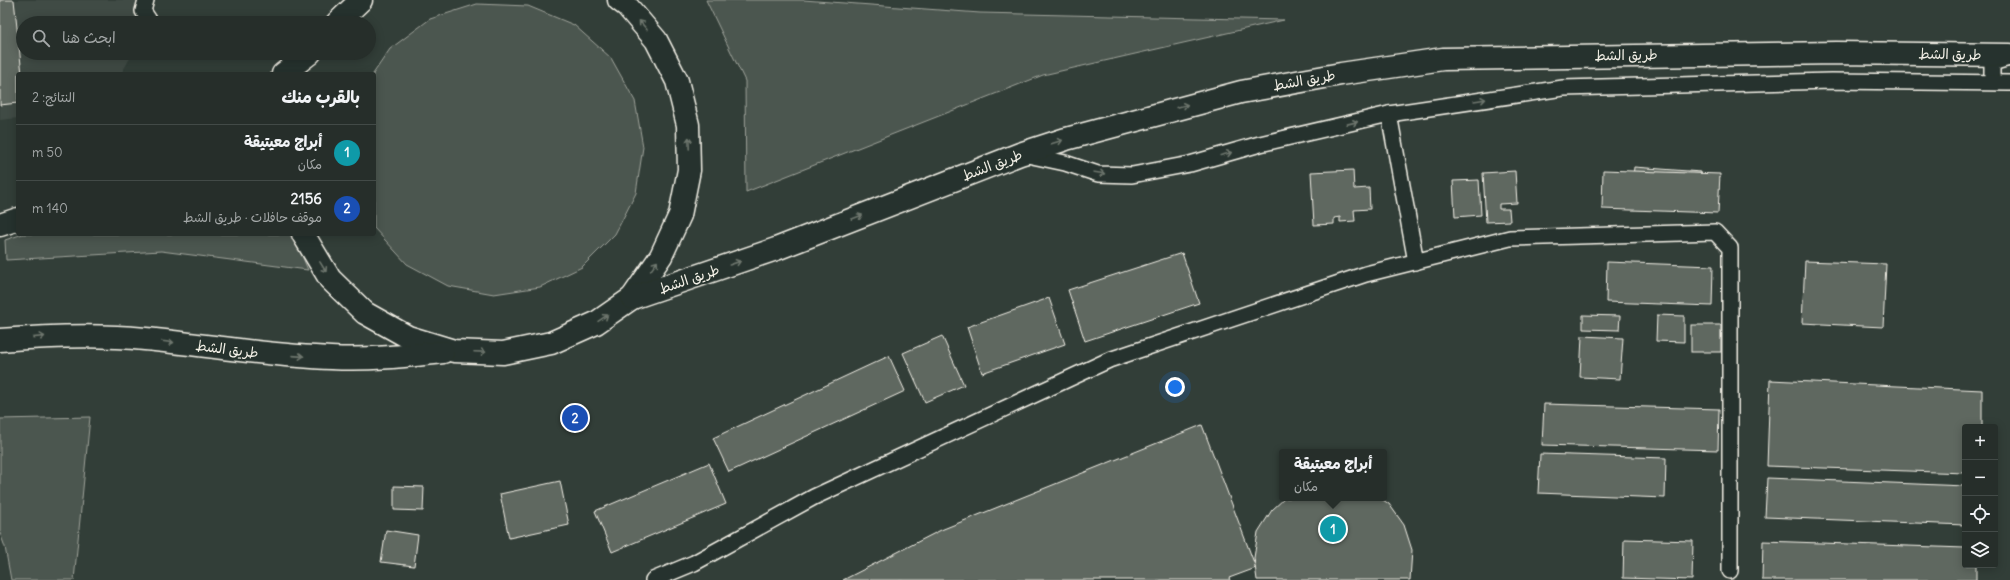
<!DOCTYPE html>
<html lang="ar">
<meta charset="utf-8">
<style>
:root{--surface:#262e2a;--page:#2e3632;--text:#f1f3f6;--muted:#a4a8a8;--line:#424a47;--accent:#1a73e8}
body{margin:0;font-family:Delius,"Playpen Sans Arabic",sans-serif;background:var(--page);color:var(--text);direction:rtl}
.controls{position:absolute;right:12px;bottom:12px;display:grid;overflow:hidden;border-radius:4px;box-shadow:0 2px 10px #0003}
.controls button{width:36px;height:36px;display:grid;place-items:center;padding:0;border:0;border-bottom:1px solid var(--line);background:var(--surface);color:var(--text);font:20px sans-serif}
.you{position:absolute;left:1175px;top:387px;width:14px;height:14px;margin:-10px;border:3px solid #fff;border-radius:50%;background:#1a73e8;box-shadow:0 0 0 6px #1a73e833}
.badge{display:grid;place-items:center;width:26px;height:26px;border-radius:50%;background:var(--accent);color:#fff;font-size:13px;font-weight:700}
.pin{position:absolute;translate:-50% -50%;border:2px solid #fff;box-shadow:0 1px 4px #0006}
.popup{position:absolute;left:1279px;top:449px;width:108px;height:52px;box-sizing:border-box;display:grid;place-content:center;border-radius:4px;background:var(--surface);filter:drop-shadow(0 1px 3px #0005);font-size:13px;white-space:nowrap;color:var(--muted)}
.popup b{font-size:15px;color:var(--text)}
.popup::after{content:'';position:absolute;left:50%;top:100%;margin-left:-8px;border:8px solid transparent;border-top-color:var(--surface)}
.list{margin:0;padding:0;list-style:none}
h2{display:flex;justify-content:space-between;align-items:center;height:52px;margin:0;padding:0 16px;font-size:17px}
h2 small{font-size:13px;font-weight:400;color:var(--muted)}
.list li{display:grid;grid-template-columns:26px 1fr auto;gap:12px;align-items:center;box-sizing:border-box;height:56px;padding:0 16px;border-top:1px solid var(--line)}
.list b{display:block;font-size:15px;white-space:nowrap}
.list p{margin:0;font-size:13px;white-space:nowrap;color:var(--muted)}
.list em{font-size:13px;font-style:normal;color:var(--muted)}
.icon{flex:none;width:22px;height:22px;fill:none;stroke:currentColor;stroke-width:2;stroke-linecap:round;stroke-linejoin:round}
.map{position:relative;flex:none;width:2010px;height:580px;overflow:hidden;direction:ltr}
.search{position:absolute;background:var(--surface);box-shadow:0 2px 10px #0003;left:16px;top:16px;width:360px;height:44px;display:flex;align-items:center;gap:10px;box-sizing:border-box;padding:0 14px;border-radius:22px;color:var(--muted);font-size:15px}
.panel{position:absolute;background:var(--surface);box-shadow:0 2px 10px #0003;left:16px;top:72px;width:360px;height:164px;border-radius:4px;direction:rtl}
.map>svg:first-child{display:block}
.built{fill:#404b44}
.green{fill:#4c564f;stroke:#a0a49c}
.building{fill:#5f6861;stroke:#f4f1e8}
.lines{fill:none;stroke-linecap:round;stroke-linejoin:round}
.lane-casing{stroke:#f4f1e8;stroke-width:18}
.highway-casing{stroke:#f4f1e8;stroke-width:25}
.lane{stroke:#26332d;stroke-width:15}
.highway{stroke:#26332d;stroke-width:22}
.oneway{stroke:#6e766e}
.labels{text-anchor:middle;stroke-width:3;stroke-linejoin:round;paint-order:stroke}
.street-label{font-size:14px;fill:#f4f1e8;stroke:#26332d}
</style>
<div class="map">
<svg width="2010" height="580" viewBox="0 0 2010 580">
<rect width="100%" height="100%" fill="#323e38"/>
<filter id="ink" filterUnits="userSpaceOnUse"><feTurbulence type="fractalNoise" baseFrequency=".025" numOctaves="2"/><feDisplacementMap in="SourceGraphic" scale="8" xChannelSelector="R" yChannelSelector="G"/><feConvolveMatrix kernelMatrix="1 2 1 2 8 2 1 2 1" color-interpolation-filters="sRGB"/></filter>
<g filter="url(#ink)">
<polygon class="built" points="0,0 151,0 143,23 23,23 23,53 133,53 121,74 18,74 18,118 0,120"/>
<g class="green">
<polygon points="706,0 803,0 980,13 1284,20 1043,75 746,192 745,81"/>
<polygon points="477,4 528,6 574,25 611,58 635,101 643,147 636,193 615,234 582,267 540,287 494,294 448,286 407,264 374,228 373,74 390,49 430,19"/>
<polygon points="23,234 293,234 308,270 161,251 6,260 5,240"/>
<polygon points="90,417 74,580 11,580 5,547 0,533 0,419"/>
</g>
<g class="building">
<polygon points="0,0 14,0 22,74 18,74 18,103 0,105"/>
<polygon points="1634,167 1701,172 1700,190 1685,189 1685,200 1631,197"/>
<polygon points="1353,170 1354,189 1369,188 1370,209 1354,210 1355,221 1340,222 1340,217 1334,218 1334,224 1314,225 1311,172"/>
<polygon points="1603,170 1720,174 1718,213 1602,209"/>
<polygon points="1515,171 1517,203 1499,204 1499,209 1509,209 1510,221 1486,222 1483,173"/>
<polygon points="1479,180 1481,215 1455,217 1453,181"/>
<polygon points="1182,253 1199,303 1085,341 1068,290"/>
<polygon points="1805,261 1886,264 1883,327 1802,323"/>
<polygon points="1607,262 1713,266 1712,306 1606,302"/>
<polygon points="1049,298 1065,344 982,373 967,327"/>
<polygon points="1583,315 1620,316 1619,330 1583,329"/>
<polygon points="1657,315 1684,316 1684,342 1656,341"/>
<rect x="1691" y="325" width="30" height="27"/>
<polygon points="942,336 964,385 925,402 903,353"/>
<polygon points="1582,336 1623,338 1620,379 1580,377"/>
<polygon points="889,356 905,391 729,472 713,438"/>
<polygon points="1770,380 1982,390 1982,427 1965,427 1965,473 1767,466"/>
<polygon points="1544,404 1719,409 1718,450 1542,445"/>
<polygon points="1202,425 1256,568 1229,578 1230,580 843,580 941,530"/>
<polygon points="1540,454 1666,458 1665,498 1538,493"/>
<polygon points="709,463 726,504 612,552 595,511"/>
<polygon points="1767,478 1965,486 1965,525 1765,517"/>
<polygon points="560,481 569,525 509,538 500,494"/>
<polygon points="394,486 424,487 423,511 394,510"/>
<polygon points="1285,498 1380,498 1389,504 1404,525 1412,550 1410,580 1257,580 1254,558 1258,532 1272,510"/>
<polygon points="386,530 418,535 414,566 381,562"/>
<polygon points="1624,539 1693,541 1692,580 1623,578"/>
<polygon points="1763,541 1965,548 1965,565 1976,565 1976,580 1762,580"/>
</g>
<g class="lines">
<g class="lane-casing">
<g id="lane">
<polyline points="146,0 143,11 151,23"/>
<polyline points="1992,82 1992,63 2009,58"/>
<polyline points="1389,114 1416,262"/>
<polyline points="1023,154 1065,163 1098,174 1132,175 1190,164 1260,144 1389,114 1563,88 1831,81 2010,83"/>
<polyline points="653,580 694,563 814,497 1109,360 1366,274 1510,238 1715,232 1730,248 1730,571"/>
</g>
</g>
<g class="highway-casing">
<g id="highway">
<polyline points="337,23 361,0"/>
<polyline points="283,74 310,53"/>
<polyline points="0,225 18,219"/>
<polyline points="303,234 330,279 365,313 408,337 454,351 503,353 551,343 596,323 632,298 661,256 680,215 689,170 688,125 677,81 656,40 627,6 619,0"/>
<polyline points="632,298 776,249 1020,154 1066,139 1241,92 1341,74 1443,59 1836,53 2010,55"/>
<path d="M0 340C49 336 96 334 145 339 207 345 269 356 331 358 369 360 406 356 443 352"/>
</g>
</g>
<use href="#lane" class="lane"/>
<use href="#highway" class="highway"/>
</g>
<defs><path id="oneway-shaft" d="M-6 0H5M1.5-3L5.5 0L1.5 3" fill="none" stroke-width="1.6" stroke-linecap="round" stroke-linejoin="round"/></defs>
<g class="oneway">
<use href="#oneway-shaft" transform="translate(643 25) rotate(-130)"/>
<use href="#oneway-shaft" transform="translate(1480 100) rotate(-9)"/>
<use href="#oneway-shaft" transform="translate(1182 106) rotate(-14)"/>
<use href="#oneway-shaft" transform="translate(1352 123) rotate(-13)"/>
<use href="#oneway-shaft" transform="translate(1057 142) rotate(-18)"/>
<use href="#oneway-shaft" transform="translate(689 143) rotate(-92)"/>
<use href="#oneway-shaft" transform="translate(1226 154) rotate(-15)"/>
<use href="#oneway-shaft" transform="translate(1099 173) rotate(9)"/>
<use href="#oneway-shaft" transform="translate(857 217) rotate(-21)"/>
<use href="#oneway-shaft" transform="translate(735 263) rotate(-19)"/>
<use href="#oneway-shaft" transform="translate(654 266) rotate(-55)"/>
<use href="#oneway-shaft" transform="translate(323 267) rotate(58)"/>
<use href="#oneway-shaft" transform="translate(603 318) rotate(-34)"/>
<use href="#oneway-shaft" transform="translate(39 337) rotate(-6)"/>
<use href="#oneway-shaft" transform="translate(168 342) rotate(7)"/>
<use href="#oneway-shaft" transform="translate(480 352) rotate(2)"/>
<use href="#oneway-shaft" transform="translate(298 356) rotate(4)"/>
</g>
</g>
<g class="labels">
<g class="street-label">
<text transform="translate(1950 54) rotate(1)" y="5">طريق الشط</text>
<text transform="translate(1626 55) rotate(-1)" y="5">طريق الشط</text>
<text transform="translate(1304 80) rotate(-10)" y="5">طريق الشط</text>
<text transform="translate(992 165) rotate(-21)" y="5">طريق الشط</text>
<text transform="translate(689 279) rotate(-19)" y="5">طريق الشط</text>
<text transform="translate(227 349) rotate(7)" y="5">طريق الشط</text>
</g>
</g>
</svg>
<div class="controls">
<button>+</button>
<button>−</button>
<button><svg class="icon" aria-label="locate" viewBox="0 0 24 24"><circle cx="12" cy="12" r="6"/><path d="M12 2v4M12 18v4M2 12h4M18 12h4"/></svg></button>
<button><svg class="icon" aria-label="layers" viewBox="0 0 24 24"><path d="M12 4l9 5-9 5-9-5zM3 14l9 5 9-5"/></svg></button>
</div>
<div class="you"></div>
<div class="pin badge" style="left:1333px;top:529px;background:#0f9aa8">1</div>
<div class="popup"><b>أبراج معيتيقة</b>مكان</div>
<div class="pin badge" style="left:575px;top:418px;background:#1a4fb4">2</div>
<div class="search"><svg class="icon" aria-label="search" viewBox="0 0 24 24"><circle cx="10" cy="10" r="6"/><path d="M15 15l6 6"/></svg>ابحث هنا</div>
<section class="panel">
<h2>بالقرب منك<small>النتائج: 2</small></h2>
<ul class="list">
<li><span class="badge" style="background:#0f9aa8">1</span><div><b>أبراج معيتيقة</b><p>مكان</p></div><em>50 m</em></li>
<li><span class="badge" style="background:#1a4fb4">2</span><div><b>2156</b><p>موقف حافلات · طريق الشط</p></div><em>140 m</em></li>
</ul>
</section>
</div>
